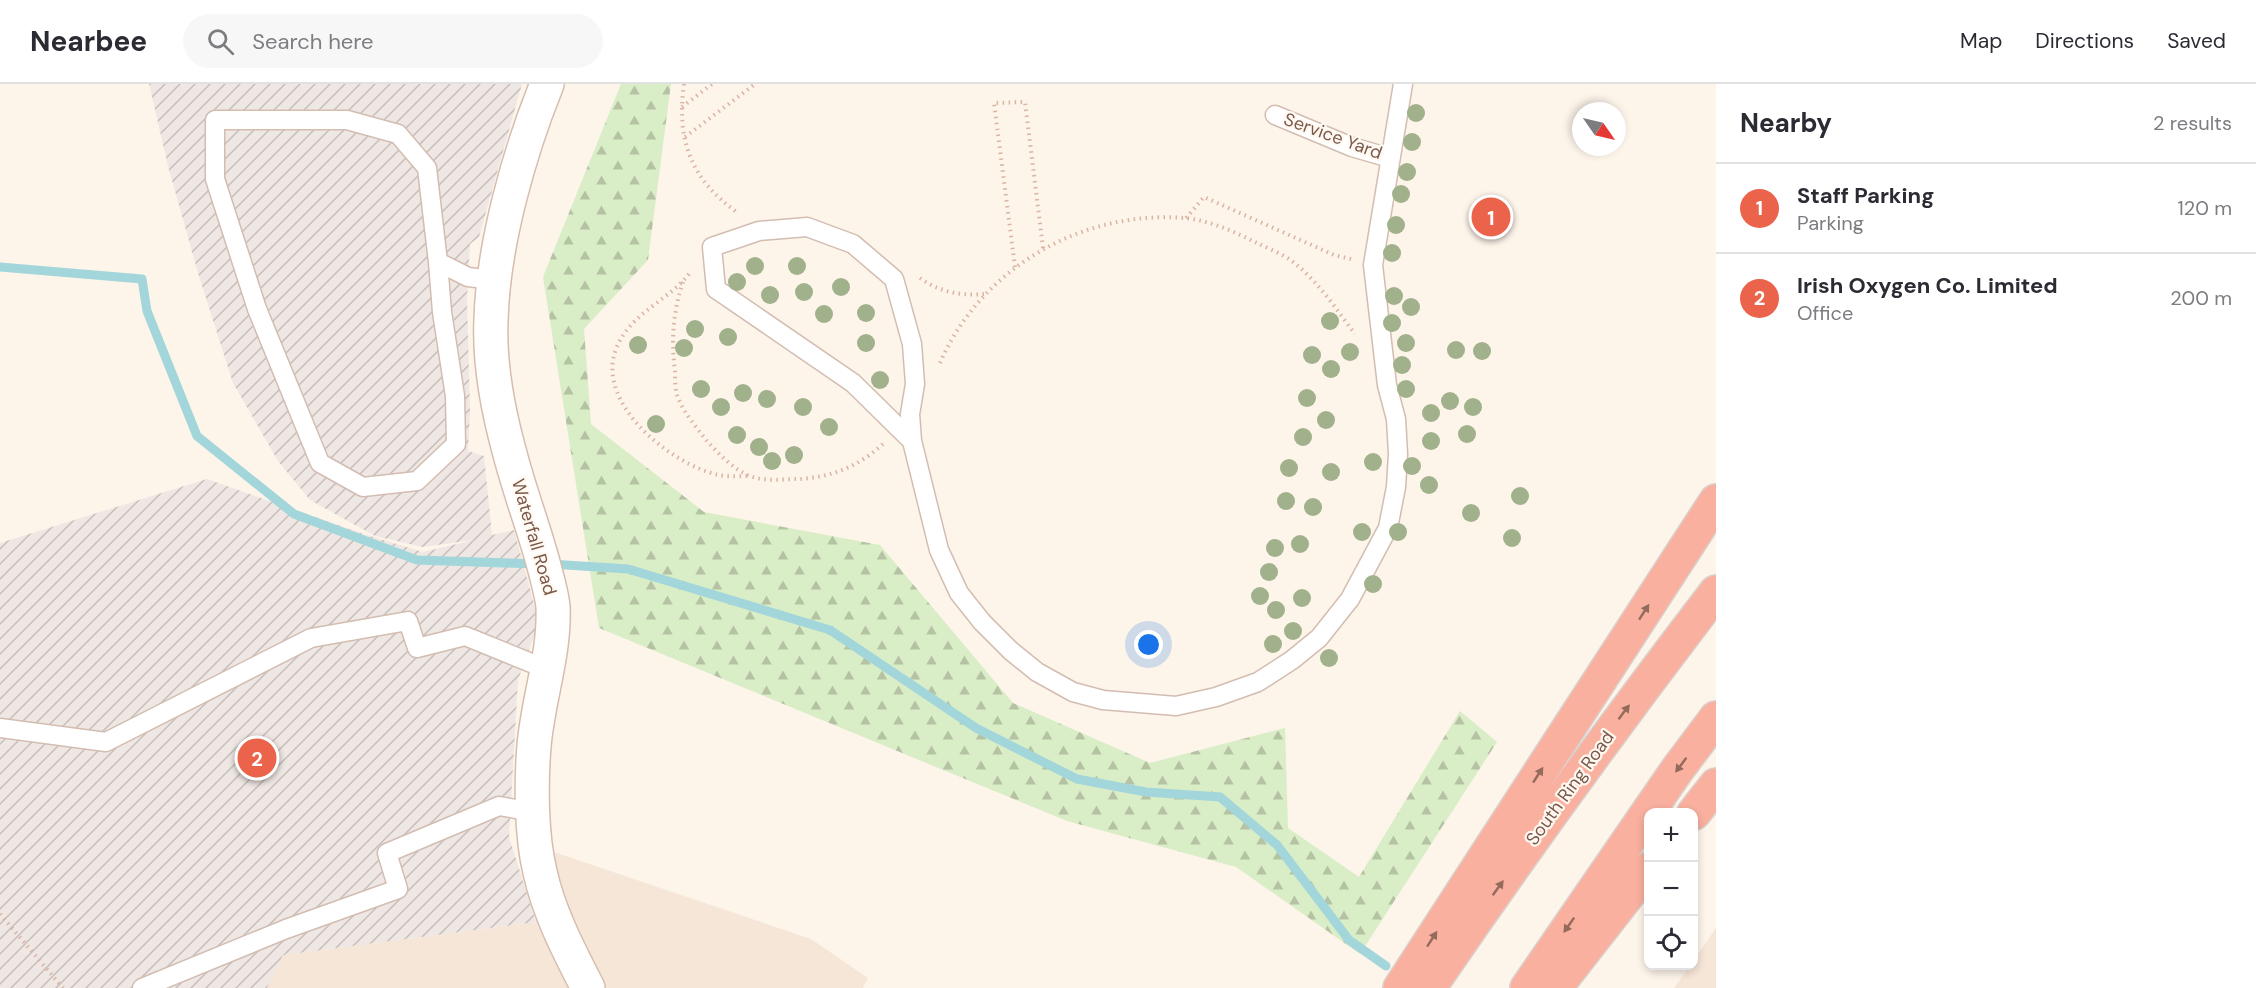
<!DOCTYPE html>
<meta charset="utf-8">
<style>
:root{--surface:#fff;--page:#f7f7f7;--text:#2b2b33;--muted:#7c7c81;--line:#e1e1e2;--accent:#eb634b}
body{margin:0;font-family:"DM Sans",sans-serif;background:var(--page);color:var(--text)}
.controls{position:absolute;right:18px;bottom:18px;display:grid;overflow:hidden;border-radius:12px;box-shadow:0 3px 9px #0003}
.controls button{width:54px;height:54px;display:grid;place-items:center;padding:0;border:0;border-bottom:2px solid var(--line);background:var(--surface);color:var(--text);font:30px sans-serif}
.compass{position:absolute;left:1572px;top:18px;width:54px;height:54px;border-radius:50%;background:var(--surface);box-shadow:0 3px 9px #0003;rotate:124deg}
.you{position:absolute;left:1149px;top:561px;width:21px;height:21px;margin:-15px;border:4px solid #fff;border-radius:50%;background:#1a73e8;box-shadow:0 0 0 9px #1a73e833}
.badge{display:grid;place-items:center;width:39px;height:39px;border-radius:50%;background:var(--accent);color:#fff;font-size:20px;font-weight:700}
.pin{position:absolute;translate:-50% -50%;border:3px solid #fff;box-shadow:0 2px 6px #0006}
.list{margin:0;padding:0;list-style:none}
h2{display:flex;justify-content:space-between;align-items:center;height:78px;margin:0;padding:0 24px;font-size:26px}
h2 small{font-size:20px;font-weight:400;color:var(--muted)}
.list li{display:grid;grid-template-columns:39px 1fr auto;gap:18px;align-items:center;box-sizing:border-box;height:90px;padding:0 24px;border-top:2px solid var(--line)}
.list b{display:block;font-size:22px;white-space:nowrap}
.list p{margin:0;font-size:20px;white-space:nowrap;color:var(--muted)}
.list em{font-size:20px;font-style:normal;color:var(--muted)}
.icon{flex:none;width:33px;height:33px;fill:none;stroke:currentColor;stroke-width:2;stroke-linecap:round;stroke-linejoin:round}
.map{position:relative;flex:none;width:1716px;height:904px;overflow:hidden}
header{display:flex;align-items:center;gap:36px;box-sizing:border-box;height:84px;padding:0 30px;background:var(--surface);border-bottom:2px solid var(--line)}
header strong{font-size:28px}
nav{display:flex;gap:33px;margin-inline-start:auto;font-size:21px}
.search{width:420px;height:54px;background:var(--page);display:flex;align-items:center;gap:15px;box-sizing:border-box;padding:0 21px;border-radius:33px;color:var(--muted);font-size:22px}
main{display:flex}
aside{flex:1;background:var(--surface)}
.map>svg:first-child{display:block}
.residential{fill:#f6e6d8}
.industrial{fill:url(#industrial-furrows)}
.forest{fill:url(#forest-firs)}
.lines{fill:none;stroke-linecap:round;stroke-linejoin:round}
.stream{stroke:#a2d6db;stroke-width:9}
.lane-casing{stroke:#d3bdb1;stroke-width:21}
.secondary-casing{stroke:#d7bdae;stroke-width:36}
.highway-casing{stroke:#dad0cd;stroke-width:36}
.path{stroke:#dab4a2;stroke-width:4;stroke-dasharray:1.5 4.5;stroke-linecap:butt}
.lane{stroke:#fff;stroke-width:18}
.secondary{stroke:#fff;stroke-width:33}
.highway{stroke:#f9b09f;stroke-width:33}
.tree{fill:#a1b18c}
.oneway{fill:#936a5c}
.labels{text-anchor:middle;stroke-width:4.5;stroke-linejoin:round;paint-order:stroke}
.street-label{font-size:18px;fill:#7a584b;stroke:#fff9f1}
</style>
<header>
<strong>Nearbee</strong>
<div class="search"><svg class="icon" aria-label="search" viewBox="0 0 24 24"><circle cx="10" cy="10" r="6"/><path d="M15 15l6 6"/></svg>Search here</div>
<nav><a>Map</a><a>Directions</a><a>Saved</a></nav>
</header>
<main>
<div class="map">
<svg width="1716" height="904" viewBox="0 0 1716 904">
<defs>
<pattern id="industrial-furrows" width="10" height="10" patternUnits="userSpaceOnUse" patternTransform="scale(1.5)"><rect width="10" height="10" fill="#efe7e3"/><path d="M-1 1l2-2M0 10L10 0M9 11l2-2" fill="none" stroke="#c7beba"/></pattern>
<pattern id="forest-firs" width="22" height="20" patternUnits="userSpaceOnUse" patternTransform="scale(1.5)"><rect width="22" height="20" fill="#d9edc7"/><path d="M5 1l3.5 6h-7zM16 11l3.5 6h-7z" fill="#b5c3a4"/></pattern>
</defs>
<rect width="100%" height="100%" fill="#fdf4ea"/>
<g class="residential">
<polygon points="551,767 811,855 868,894 863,904 267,904 283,871 536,838"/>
<polygon points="1716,844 1716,904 1674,904 1690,882 1694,882 1694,876"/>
</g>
<polygon class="industrial" points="149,0 522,0 479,153 470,160 467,214 470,328 468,367 484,372 492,451 514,446 539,538 518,596 509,753 536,838 283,871 267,904 0,904 0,459 207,395 367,451 423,468 474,456 422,463 375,452 310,416 278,377 233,299 198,189 168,82"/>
<polygon class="forest" points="621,0 671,0 648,176 584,245 591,340 704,428 880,461 1013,619 1150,679 1285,644 1288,744 1359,793 1460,627 1497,658 1360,870 1236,783 1067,737 599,544 543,193"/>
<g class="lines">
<g class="stream">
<polyline points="0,183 142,195 147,227 197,352 294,430 417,476 536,480"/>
<polyline points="550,480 628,485 830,546 976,644 1077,695 1146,708 1220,713 1277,761 1349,856 1386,882"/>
</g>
<g class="lane-casing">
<g id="lane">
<polyline points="1275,31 1352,63 1390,74"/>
<polyline points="438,178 442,228 455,312 456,360 417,397 363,403 320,379 257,225 215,95 215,36 347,36 398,50 427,84 438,178 468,193 494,196"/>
<polyline points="912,357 910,330 915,300 912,260 894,195 853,160 807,143 759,147 712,163 716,205 853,299 912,357 939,466 959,509 982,538 1011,567 1037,588 1073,608 1103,616 1176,622 1216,613 1258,598 1292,576 1319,554 1350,515 1388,444 1396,403 1398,370 1396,335 1387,301 1373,181 1403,0"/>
<polyline points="0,644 106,658 311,554 408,537 417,564 465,552 546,585"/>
<polyline points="142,904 286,845 398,805 387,769 499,722 533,728"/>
</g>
</g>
<g class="secondary-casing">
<path id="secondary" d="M547 0C519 69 493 161 491 236 489 281 498 327 510 370 520 409 535 447 545 486 548 498 552 511 553 523 555 570 538 615 534 662 531 699 531 751 540 788 549 829 569 867 588 904"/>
</g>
<g class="highway-casing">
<g id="highway">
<polyline points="1694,729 1716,701"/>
<polyline points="1400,904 1716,417"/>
<path d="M1429 904C1521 769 1617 637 1716 508"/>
<polyline points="1527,904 1677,686 1716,634"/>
<polyline points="1555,904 1648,785"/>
</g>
</g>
<g class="path">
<path d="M684 0C676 56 691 96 738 129"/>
<polyline points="682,23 712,0"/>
<polyline points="685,53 755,0"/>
<polyline points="1186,134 1204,113 1334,171 1351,175"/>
<polyline points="1015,183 994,19 1025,18 1043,164"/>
<path d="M689 190C668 217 630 229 616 265 595 320 671 380 718 391 728 393 740 392 750 392"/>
<path d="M920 194C939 208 961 212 984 210"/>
<path d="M683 198C673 228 671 256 675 288 675 295 675 304 677 311 683 328 696 343 707 357 719 370 733 385 750 392 765 398 785 395 800 395 832 393 859 382 883 360"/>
<path d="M940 279C981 184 1082 126 1184 134 1209 136 1235 148 1257 159 1267 164 1280 169 1289 175 1316 194 1336 225 1355 250"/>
<polyline points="0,830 63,904"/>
</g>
<use href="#lane" class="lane"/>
<use href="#secondary" class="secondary"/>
<use href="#highway" class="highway"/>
</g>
<g class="tree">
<circle cx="1416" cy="29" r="9"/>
<circle cx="1412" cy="58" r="9"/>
<circle cx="1407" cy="88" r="9"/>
<circle cx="1401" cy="110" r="9"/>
<circle cx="1396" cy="141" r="9"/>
<circle cx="1392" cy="169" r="9"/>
<circle cx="755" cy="182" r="9"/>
<circle cx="797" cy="182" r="9"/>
<circle cx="737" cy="198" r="9"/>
<circle cx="841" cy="203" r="9"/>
<circle cx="804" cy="208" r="9"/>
<circle cx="770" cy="211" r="9"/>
<circle cx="1394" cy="212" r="9"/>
<circle cx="1411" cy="223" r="9"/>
<circle cx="866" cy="229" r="9"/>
<circle cx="824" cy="230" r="9"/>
<circle cx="1330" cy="237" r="9"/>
<circle cx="1392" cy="239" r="9"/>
<circle cx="695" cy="245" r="9"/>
<circle cx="728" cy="253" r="9"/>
<circle cx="866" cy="259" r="9"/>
<circle cx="1406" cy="259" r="9"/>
<circle cx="638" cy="261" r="9"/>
<circle cx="684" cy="264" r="9"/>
<circle cx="1456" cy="266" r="9"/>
<circle cx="1482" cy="267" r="9"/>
<circle cx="1350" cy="268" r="9"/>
<circle cx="1312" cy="271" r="9"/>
<circle cx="1402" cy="281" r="9"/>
<circle cx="1331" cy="285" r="9"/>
<circle cx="880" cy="296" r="9"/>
<circle cx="701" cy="305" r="9"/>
<circle cx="1406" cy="305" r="9"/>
<circle cx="743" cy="309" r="9"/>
<circle cx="1307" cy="314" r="9"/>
<circle cx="767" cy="315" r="9"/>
<circle cx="1450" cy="317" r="9"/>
<circle cx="721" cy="323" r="9"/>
<circle cx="803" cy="323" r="9"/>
<circle cx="1473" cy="323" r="9"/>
<circle cx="1431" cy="329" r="9"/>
<circle cx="1326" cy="336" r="9"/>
<circle cx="656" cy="340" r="9"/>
<circle cx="829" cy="343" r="9"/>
<circle cx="1467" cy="350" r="9"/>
<circle cx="737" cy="351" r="9"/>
<circle cx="1303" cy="353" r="9"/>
<circle cx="1431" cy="357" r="9"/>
<circle cx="759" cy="363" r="9"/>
<circle cx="794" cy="371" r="9"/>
<circle cx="772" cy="377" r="9"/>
<circle cx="1373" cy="378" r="9"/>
<circle cx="1412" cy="382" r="9"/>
<circle cx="1289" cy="384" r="9"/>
<circle cx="1331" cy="388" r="9"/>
<circle cx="1429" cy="401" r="9"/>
<circle cx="1520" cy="412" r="9"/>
<circle cx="1286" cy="417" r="9"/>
<circle cx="1313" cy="423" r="9"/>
<circle cx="1471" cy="429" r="9"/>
<circle cx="1362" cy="448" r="9"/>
<circle cx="1398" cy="448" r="9"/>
<circle cx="1512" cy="454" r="9"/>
<circle cx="1300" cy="460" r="9"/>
<circle cx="1275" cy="464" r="9"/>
<circle cx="1269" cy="488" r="9"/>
<circle cx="1373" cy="500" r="9"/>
<circle cx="1260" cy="512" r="9"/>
<circle cx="1302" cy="514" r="9"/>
<circle cx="1276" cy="526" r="9"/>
<circle cx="1293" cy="547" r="9"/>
<circle cx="1273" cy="560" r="9"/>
<circle cx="1329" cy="574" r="9"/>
</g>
<defs><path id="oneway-solid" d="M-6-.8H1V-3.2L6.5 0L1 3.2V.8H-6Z" transform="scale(1.5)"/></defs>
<g class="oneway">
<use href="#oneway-solid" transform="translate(1644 528) rotate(-57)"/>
<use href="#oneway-solid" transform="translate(1624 628) rotate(-53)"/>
<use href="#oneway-solid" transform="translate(1681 681) rotate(127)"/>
<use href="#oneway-solid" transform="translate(1538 691) rotate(-57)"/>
<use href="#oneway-solid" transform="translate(1498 804) rotate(-54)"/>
<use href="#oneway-solid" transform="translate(1569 841) rotate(125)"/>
<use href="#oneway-solid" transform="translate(1432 855) rotate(-57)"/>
</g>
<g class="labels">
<g class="street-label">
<text transform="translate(1333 52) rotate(20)" y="6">Service Yard</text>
<text transform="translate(534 453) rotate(74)" y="6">Waterfall Road</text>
<text transform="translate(1570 704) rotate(-54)" y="6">South Ring Road</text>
</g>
</g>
</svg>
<div class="controls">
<button>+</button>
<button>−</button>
<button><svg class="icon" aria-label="locate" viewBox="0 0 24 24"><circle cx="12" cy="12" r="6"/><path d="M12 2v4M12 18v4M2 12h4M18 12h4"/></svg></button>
</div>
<svg class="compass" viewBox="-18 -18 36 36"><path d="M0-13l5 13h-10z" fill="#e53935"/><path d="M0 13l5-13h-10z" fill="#7c7c81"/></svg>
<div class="you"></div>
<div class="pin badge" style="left:1491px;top:133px">1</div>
<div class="pin badge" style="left:257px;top:674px">2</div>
</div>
<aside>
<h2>Nearby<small>2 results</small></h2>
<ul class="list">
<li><span class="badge">1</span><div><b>Staff Parking</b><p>Parking</p></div><em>120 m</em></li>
<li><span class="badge">2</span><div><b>Irish Oxygen Co. Limited</b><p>Office</p></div><em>200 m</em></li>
</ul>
</aside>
</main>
